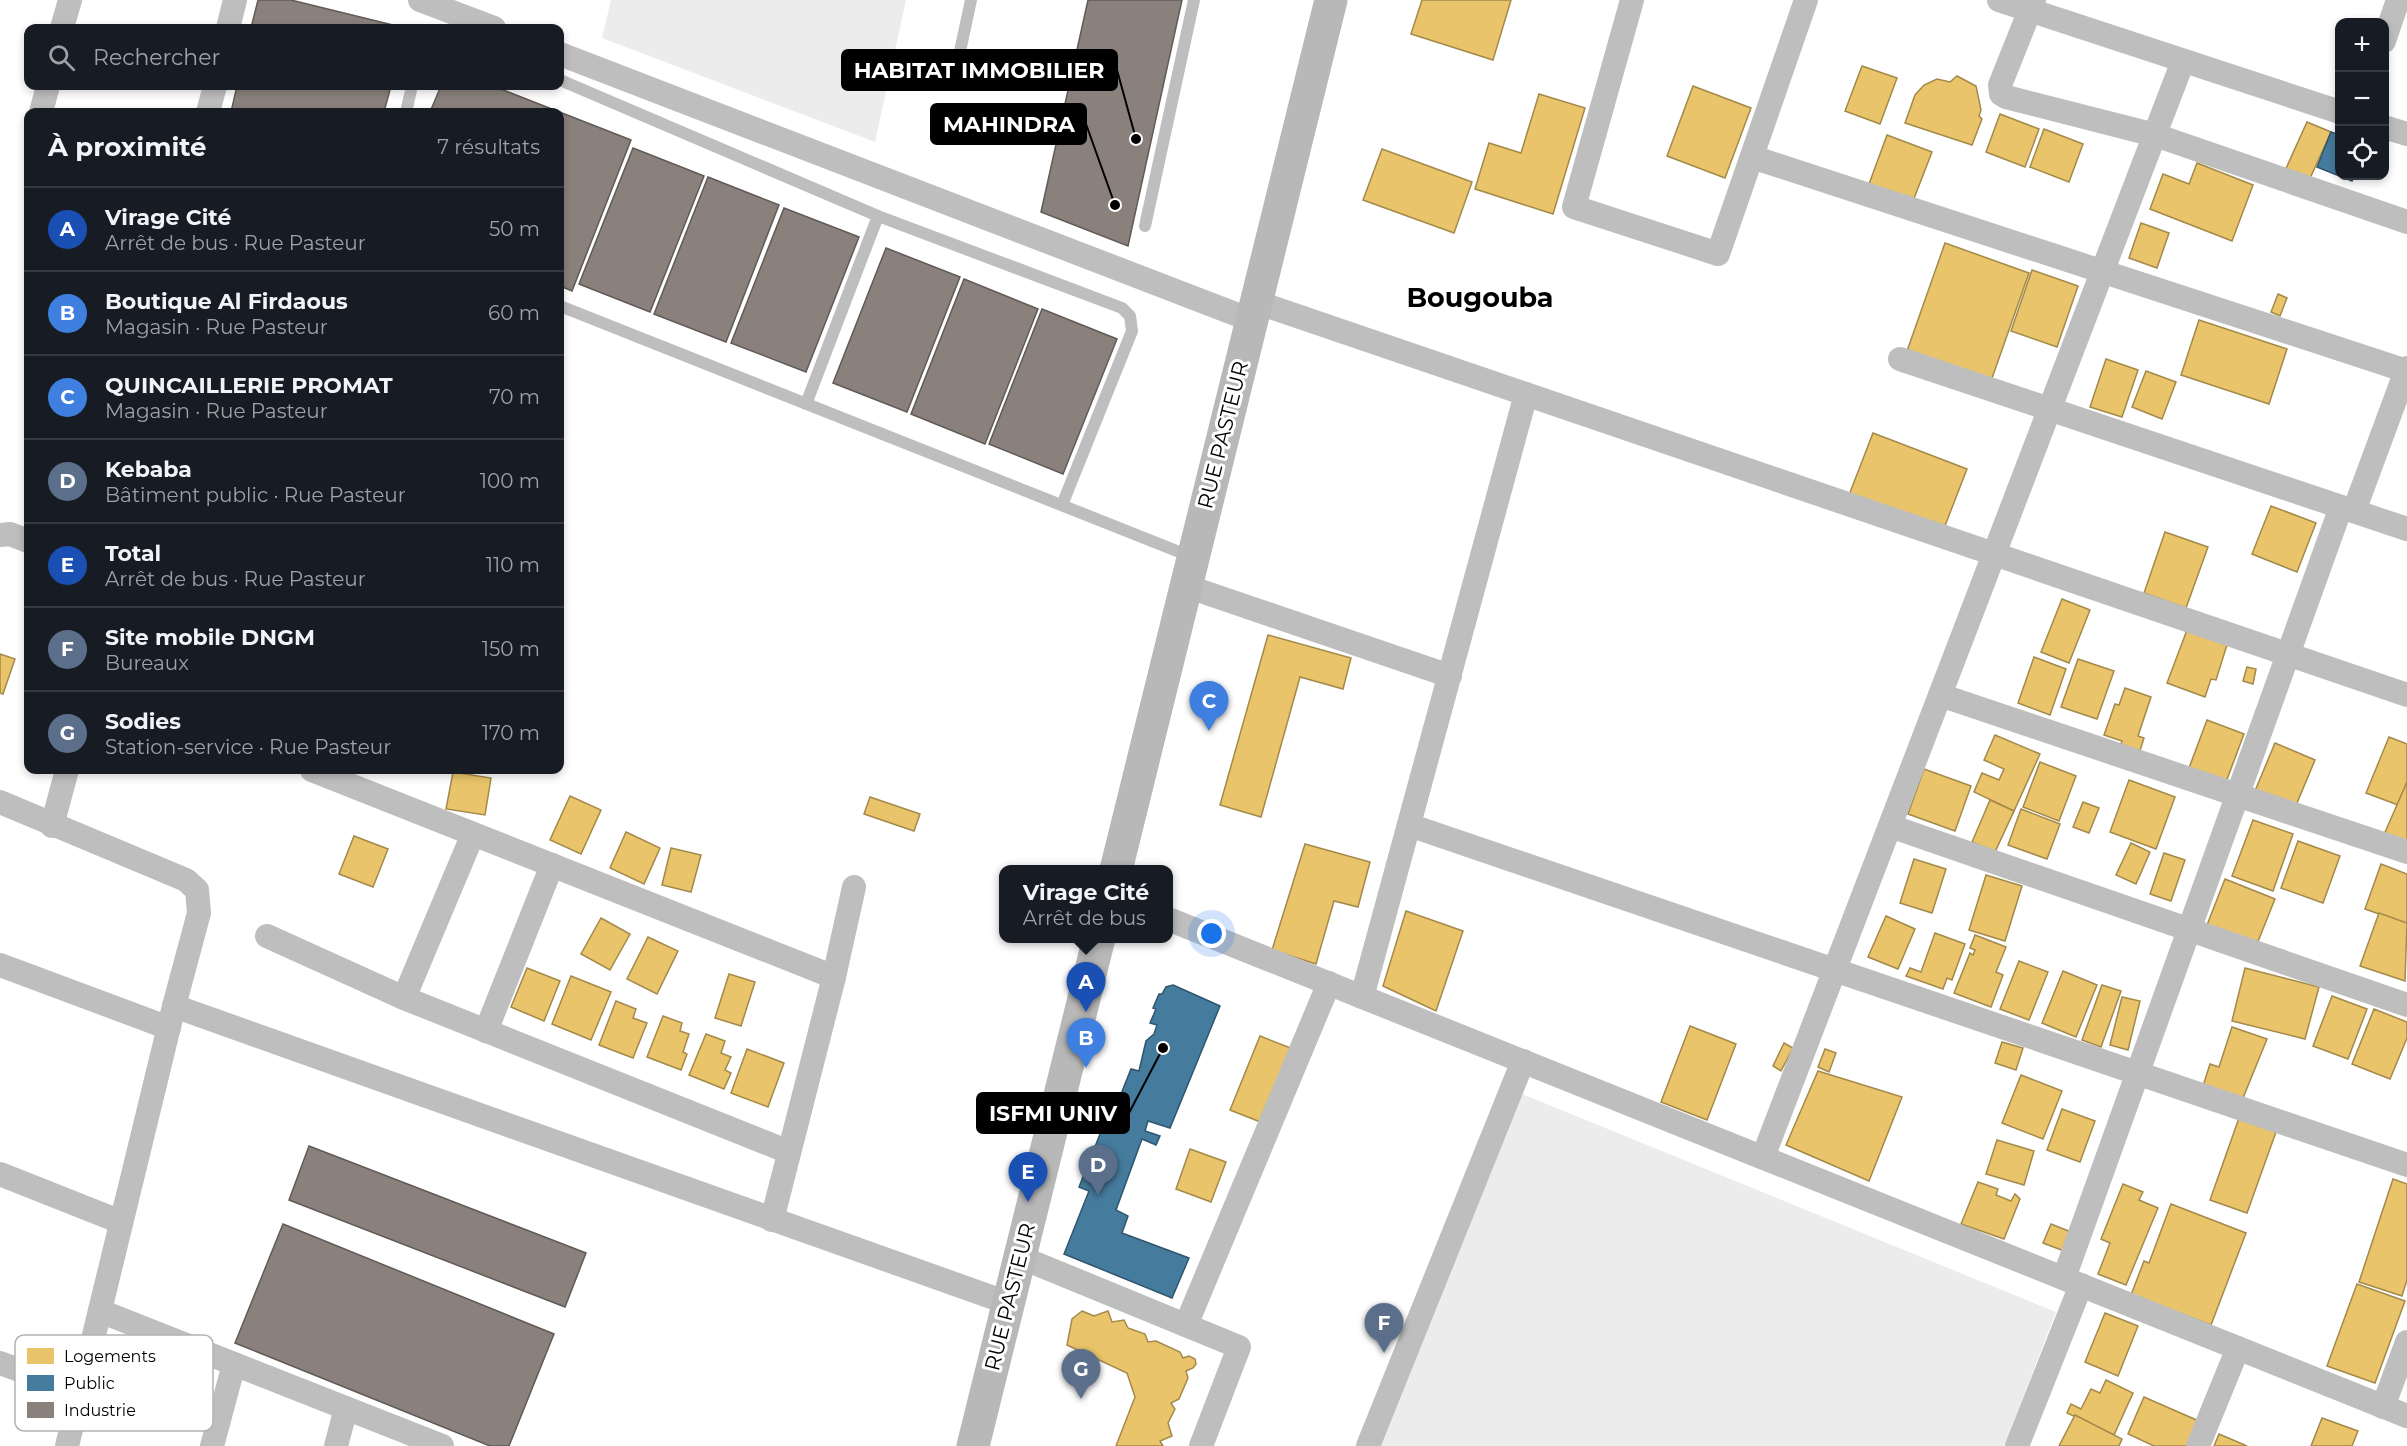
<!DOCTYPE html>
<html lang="fr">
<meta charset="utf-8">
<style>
:root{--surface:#171b24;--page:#20242c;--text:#f1f3f6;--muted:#9ea1a6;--line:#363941;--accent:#b45309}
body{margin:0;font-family:Montserrat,sans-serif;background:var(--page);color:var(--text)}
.controls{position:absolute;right:18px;top:18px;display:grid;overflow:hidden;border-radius:12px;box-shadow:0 3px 9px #0003}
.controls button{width:54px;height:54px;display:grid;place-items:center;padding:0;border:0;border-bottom:2px solid var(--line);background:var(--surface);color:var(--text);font:30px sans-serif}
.you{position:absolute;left:1212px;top:934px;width:21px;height:21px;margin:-15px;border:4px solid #fff;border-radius:50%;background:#1a73e8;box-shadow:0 0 0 9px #1a73e833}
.badge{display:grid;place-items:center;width:39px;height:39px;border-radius:50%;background:var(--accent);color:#fff;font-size:20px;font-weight:700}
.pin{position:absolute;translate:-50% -50px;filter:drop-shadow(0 2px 3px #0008)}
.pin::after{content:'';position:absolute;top:32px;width:21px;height:18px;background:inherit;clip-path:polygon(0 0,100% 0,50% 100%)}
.popup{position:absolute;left:999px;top:865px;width:174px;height:78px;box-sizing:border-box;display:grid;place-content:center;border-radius:12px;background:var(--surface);filter:drop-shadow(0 2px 4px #0005);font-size:20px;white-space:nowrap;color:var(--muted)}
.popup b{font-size:22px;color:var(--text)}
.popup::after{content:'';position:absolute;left:50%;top:100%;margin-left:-12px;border:12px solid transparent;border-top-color:var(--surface)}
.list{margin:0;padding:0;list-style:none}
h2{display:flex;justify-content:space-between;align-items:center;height:78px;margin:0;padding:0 24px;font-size:26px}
h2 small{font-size:20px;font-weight:400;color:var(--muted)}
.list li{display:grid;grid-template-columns:39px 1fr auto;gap:18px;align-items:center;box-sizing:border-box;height:84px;padding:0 24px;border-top:2px solid var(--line)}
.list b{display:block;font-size:22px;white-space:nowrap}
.list p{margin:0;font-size:20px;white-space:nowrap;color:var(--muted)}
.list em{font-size:20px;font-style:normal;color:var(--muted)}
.icon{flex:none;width:33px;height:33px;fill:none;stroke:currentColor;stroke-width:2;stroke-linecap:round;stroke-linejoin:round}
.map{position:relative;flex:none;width:2407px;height:1446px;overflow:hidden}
.search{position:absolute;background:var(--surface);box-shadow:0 3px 9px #0003;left:24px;top:24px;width:540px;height:66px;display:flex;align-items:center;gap:15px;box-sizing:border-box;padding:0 21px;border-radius:12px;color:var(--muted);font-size:22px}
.panel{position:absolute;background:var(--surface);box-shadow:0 3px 9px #0003;left:24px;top:108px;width:540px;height:666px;border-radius:12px}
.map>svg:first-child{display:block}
.green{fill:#ececec}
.homes{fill:#e9c46a;stroke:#a3894a;stroke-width:1.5}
.public{fill:#457b9d;stroke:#30566e;stroke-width:1.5}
.industry{fill:#8a817c;stroke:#615a57;stroke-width:1.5}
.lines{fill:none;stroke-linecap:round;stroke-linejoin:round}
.service{stroke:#bebebe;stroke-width:12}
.minor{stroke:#bebebe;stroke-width:24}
.secondary{stroke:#b8b8b8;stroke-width:33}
.labels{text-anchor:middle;stroke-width:6;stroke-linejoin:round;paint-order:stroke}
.street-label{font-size:21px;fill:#000;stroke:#fff}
.district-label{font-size:27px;font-weight:bold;fill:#000;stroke:#fff}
.key{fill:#fff;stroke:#b2b2b2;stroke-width:1.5}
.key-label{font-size:16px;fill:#000}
.leader{fill:none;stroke:#000;stroke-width:2}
.callout-dot{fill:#000;stroke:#fff;stroke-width:2}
.callout{fill:#000;stroke:#000;stroke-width:2}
.callout-label{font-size:22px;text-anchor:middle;font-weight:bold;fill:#fff}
</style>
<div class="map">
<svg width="2407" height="1446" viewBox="0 0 2407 1446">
<rect width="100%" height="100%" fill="#fff"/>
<g class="green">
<polygon points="611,0 906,0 875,142 602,38"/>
<polygon points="1522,1094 2056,1312 2004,1446 1379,1446"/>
</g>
<g class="homes">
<polygon points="1422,0 1511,0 1493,60 1411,34"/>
<polygon points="1862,66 1897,78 1880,124 1845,111"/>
<polygon points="1957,76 1976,86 1981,110 1979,116 1982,119 1972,145 1905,123 1915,95 1924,85 1937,79 1950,82"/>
<polygon points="1693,86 1751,108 1725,178 1667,156"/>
<polygon points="1539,94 1585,108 1553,214 1475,189 1489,143 1521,153"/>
<polygon points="2000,114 2039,129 2025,167 1986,152"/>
<polygon points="2307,122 2331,132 2307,185 2283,175"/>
<polygon points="2044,129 2083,144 2069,182 2030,167"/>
<polygon points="1887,135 1932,152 1913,201 1869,184"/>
<polygon points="1382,149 1472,182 1454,233 1363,200"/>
<polygon points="2197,163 2253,185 2232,241 2150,209 2163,174 2189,184"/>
<polygon points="2141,223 2169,233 2157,268 2129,258"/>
<polygon points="1945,243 2029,273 1991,381 1907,351"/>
<polygon points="2032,270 2078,286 2057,347 2011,331"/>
<polygon points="2278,294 2287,298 2280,316 2271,312"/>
<polygon points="2199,320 2287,349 2269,404 2181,375"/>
<polygon points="2106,359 2138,370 2122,417 2090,407"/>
<polygon points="2146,371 2176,382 2162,419 2132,407"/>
<polygon points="1873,433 1967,469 1943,531 1849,495"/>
<polygon points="2271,506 2316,523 2297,572 2252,554"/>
<polygon points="2165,532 2208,547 2186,608 2144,593"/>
<polygon points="2062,599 2090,610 2069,663 2041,652"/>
<polygon points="2187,630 2227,645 2216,680 2211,679 2205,697 2167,683"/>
<polygon points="1268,635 1351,658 1343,689 1300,677 1261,817 1220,805"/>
<polygon points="0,654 15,659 3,694 0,693"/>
<polygon points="2034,657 2066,669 2050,715 2018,703"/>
<polygon points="2078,659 2114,671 2097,719 2061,707"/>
<polygon points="2247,667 2256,669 2253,684 2243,681"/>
<polygon points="2125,688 2151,697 2138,736 2144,738 2137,760 2118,753 2122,741 2104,735 2115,704 2119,705"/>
<polygon points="2207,720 2244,734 2226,782 2189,768"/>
<polygon points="1995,735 2040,754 2014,811 1974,792 1982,773 1999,780 2004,769 1984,760"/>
<polygon points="2389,737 2407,744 2407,782 2398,805 2366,793"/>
<polygon points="2275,743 2315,760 2292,815 2252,798"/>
<polygon points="2040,762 2076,776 2059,821 2023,807"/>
<polygon points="1924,769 1971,786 1955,831 1908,814"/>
<polygon points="453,772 491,778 485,815 446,809"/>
<polygon points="2129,780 2175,797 2156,849 2110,832"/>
<polygon points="2407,782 2407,850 2382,839"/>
<polygon points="570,796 601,810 581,854 550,840"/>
<polygon points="870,797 920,814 914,831 864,814"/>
<polygon points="1990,800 2014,811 1995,852 1972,842"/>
<polygon points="2083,802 2099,808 2089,833 2073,827"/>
<polygon points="2021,809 2060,824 2047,859 2008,845"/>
<polygon points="2253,820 2293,834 2273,891 2232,876"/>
<polygon points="626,832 660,848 644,884 610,868"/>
<polygon points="354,836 388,849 373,887 339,874"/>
<polygon points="2298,841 2340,856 2323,903 2281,888"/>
<polygon points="2131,843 2150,852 2136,884 2116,875"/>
<polygon points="1305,844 1370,862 1358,907 1334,901 1316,964 1272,950"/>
<polygon points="671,848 701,855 691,892 662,885"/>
<polygon points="2164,853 2185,860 2171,901 2150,894"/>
<polygon points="1914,859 1946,869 1932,913 1900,903"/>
<polygon points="2381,864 2407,874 2407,924 2365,909"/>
<polygon points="1986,875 2022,886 2005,941 1969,930"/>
<polygon points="2225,879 2275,899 2255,949 2205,930"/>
<polygon points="1406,911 1463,931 1436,1011 1383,986"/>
<polygon points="2379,913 2407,923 2405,981 2360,966"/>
<polygon points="1886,916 1915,929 1898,969 1868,957"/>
<polygon points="601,918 630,934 610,970 581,954"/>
<polygon points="1935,933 1965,944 1952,980 1947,978 1943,989 1906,976 1910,968 1921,972"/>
<polygon points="1975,935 2006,947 1996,972 2003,975 1991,1007 1954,993 1970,953 1973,955 1975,950 1970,948"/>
<polygon points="648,937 678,951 657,994 627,979"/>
<polygon points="2019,961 2048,972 2029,1020 2000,1009"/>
<polygon points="527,968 560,981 544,1021 511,1007"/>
<polygon points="2245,968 2319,987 2305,1039 2232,1021"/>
<polygon points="2063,971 2097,985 2076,1037 2042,1023"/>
<polygon points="729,974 755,982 741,1026 715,1018"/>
<polygon points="571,976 611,992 591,1040 552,1024"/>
<polygon points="2102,985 2121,991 2101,1047 2082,1040"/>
<polygon points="2332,996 2367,1009 2348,1059 2313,1046"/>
<polygon points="2122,997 2140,1001 2128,1050 2110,1045"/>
<polygon points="616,1001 636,1009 633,1018 647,1023 633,1058 599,1045"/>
<polygon points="2374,1009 2407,1022 2407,1038 2390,1079 2352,1064"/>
<polygon points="663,1016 682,1023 680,1031 689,1034 683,1052 687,1054 681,1070 647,1057"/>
<polygon points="1690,1026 1736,1044 1707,1120 1661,1102"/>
<polygon points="2232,1027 2267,1039 2243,1098 2203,1086 2210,1064 2219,1067"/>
<polygon points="706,1034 725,1041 721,1053 731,1057 725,1070 731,1073 724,1089 689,1075"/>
<polygon points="1260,1036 1293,1049 1263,1123 1230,1110"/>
<polygon points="2002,1042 2023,1048 2016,1070 1995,1063"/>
<polygon points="1784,1043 1793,1048 1781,1071 1773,1066"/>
<polygon points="747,1049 784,1063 768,1107 731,1093"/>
<polygon points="1825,1049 1836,1053 1829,1072 1818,1067"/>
<polygon points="1818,1071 1902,1097 1869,1181 1786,1145"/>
<polygon points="2021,1075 2062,1091 2043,1139 2002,1123"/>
<polygon points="2062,1109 2095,1121 2080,1162 2047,1150"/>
<polygon points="2239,1118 2276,1132 2247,1213 2210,1200"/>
<polygon points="1997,1140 2034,1151 2024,1185 1986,1174"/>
<polygon points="1190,1149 1226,1162 1211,1202 1176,1189"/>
<polygon points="2393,1179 2407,1184 2407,1280 2402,1296 2359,1282"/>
<polygon points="1978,1182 1998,1189 1996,1195 2011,1201 2015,1194 2020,1199 2004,1239 1961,1224"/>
<polygon points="2123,1184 2143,1192 2139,1200 2158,1208 2126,1285 2098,1274 2110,1243 2101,1239"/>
<polygon points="2171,1204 2246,1233 2211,1325 2131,1295 2144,1261 2149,1263"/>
<polygon points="2051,1224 2071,1232 2064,1251 2043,1243"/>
<polygon points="2357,1284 2405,1301 2375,1383 2327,1366"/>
<polygon points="1082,1311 1094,1316 1108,1311 1112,1322 1124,1320 1128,1328 1145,1334 1148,1342 1156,1341 1180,1352 1183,1358 1189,1356 1195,1359 1196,1364 1193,1368 1186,1371 1188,1378 1179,1399 1171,1403 1175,1409 1168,1423 1172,1436 1160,1441 1163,1446 1116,1446 1135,1397 1127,1373 1067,1345 1072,1319"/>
<polygon points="2105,1313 2138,1326 2118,1376 2085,1362"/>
<polygon points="2106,1380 2133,1393 2114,1435 2067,1413 2071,1404 2081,1409 2091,1389 2100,1393"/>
<polygon points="2144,1397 2201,1422 2190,1446 2154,1446 2128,1434"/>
<polygon points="2075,1415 2122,1439 2119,1446 2059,1446"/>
<polygon points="2322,1418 2358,1431 2352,1446 2311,1446"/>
<polygon points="2219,1434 2247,1446 2214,1446"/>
</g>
<g class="public">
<polygon points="2331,132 2340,135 2340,176 2354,176 2352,181 2317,167"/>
<polygon points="1173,985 1220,1006 1170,1128 1148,1121 1145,1131 1160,1136 1156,1145 1142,1139 1116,1210 1128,1216 1122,1233 1189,1258 1172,1298 1064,1254 1089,1191 1079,1187 1108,1114 1117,1104 1131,1069 1139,1071 1146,1041 1154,1034 1157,1025 1150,1023 1156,1009 1153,1008 1159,994 1162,994 1166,987"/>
</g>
<g class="industry">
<polygon points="258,0 291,0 405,28 251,28"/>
<polygon points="1088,0 1182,0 1128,246 1041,212"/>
<polygon points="237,86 391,86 384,112 231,112"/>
<polygon points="441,86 493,86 631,140 572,291 560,286 560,112 430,112"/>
<polygon points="633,148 704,176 650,312 579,284"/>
<polygon points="708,177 779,205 726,342 654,314"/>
<polygon points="784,208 859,237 806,372 731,343"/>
<polygon points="886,248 960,277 907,412 833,383"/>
<polygon points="964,279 1038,309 985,444 911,414"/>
<polygon points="1042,309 1117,339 1063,474 989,444"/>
<polygon points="309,1146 586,1253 565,1307 289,1200"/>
<polygon points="283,1224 554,1334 509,1446 490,1446 235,1343"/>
</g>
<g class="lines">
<g class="service">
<polyline points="956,70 971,0"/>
<polyline points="560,80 878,216 1122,308 1130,316 1132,331 1062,505"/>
<polyline points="406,112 412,86"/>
<polyline points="1145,226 1194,0"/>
<polyline points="560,306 1192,557"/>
<polyline points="806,404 878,216"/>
</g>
<g class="minor">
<polyline points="420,0 494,28"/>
<polyline points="1632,0 1574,207 1718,254 1806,0"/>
<polyline points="1999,0 2340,112"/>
<polyline points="2034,0 2000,85 2001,94 2006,97 2155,135 2407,222"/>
<polyline points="62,28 70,0"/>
<polyline points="228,28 235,0"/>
<polyline points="2384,41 2398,0"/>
<polyline points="560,54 1251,320"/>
<polyline points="41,112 48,86"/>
<polyline points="208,112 215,86"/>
<polyline points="2384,127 2407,134"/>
<polyline points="1752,157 2407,371"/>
<polyline points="1256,302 2407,695"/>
<polyline points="1900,359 2407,529"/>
<polyline points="2354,511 2407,368"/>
<polyline points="0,535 10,534 28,541"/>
<polyline points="1186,586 1450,676"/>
<polyline points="1940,695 2407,852"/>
<polyline points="312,770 834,977"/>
<polyline points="0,802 186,880 197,890 199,913 174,1006 67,1446"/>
<polyline points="1409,825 2407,1165"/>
<polyline points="52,826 67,770"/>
<polyline points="1890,826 2407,1005"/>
<polyline points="1168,919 2407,1416"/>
<polyline points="267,936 404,998 789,1152"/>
<polyline points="0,965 169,1028"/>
<polyline points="1362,997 1526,394"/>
<polyline points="404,998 473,834"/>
<polyline points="174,1006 1008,1303"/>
<polyline points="486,1031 552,865"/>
<polyline points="1763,1157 2183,61"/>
<polyline points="0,1174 121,1222"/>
<polyline points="772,1220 834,977 854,887"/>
<polyline points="1020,1257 1239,1347 1201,1446"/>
<polyline points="2064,1278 2341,507"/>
<polyline points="100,1311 442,1446"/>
<polyline points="1186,1325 1329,983"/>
<polyline points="0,1363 80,1392"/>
<polyline points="2383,1407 2407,1342"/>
<polyline points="212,1446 234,1364"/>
<polyline points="336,1446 346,1408"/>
<polyline points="1368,1446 1523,1061"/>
<polyline points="2017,1446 2081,1285"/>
<polyline points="2198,1446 2238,1348"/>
</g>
<g class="secondary">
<polyline points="1116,870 1331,0"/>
<polyline points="973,1446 1099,938"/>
</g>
</g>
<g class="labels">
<g class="street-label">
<text transform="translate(1223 435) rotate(-76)" y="7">RUE PASTEUR</text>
<text transform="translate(1010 1297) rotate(-76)" y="7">RUE PASTEUR</text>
</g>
<g class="district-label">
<text x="1480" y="307">Bougouba</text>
</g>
</g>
<rect x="15" y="1335" width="198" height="96" rx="9" class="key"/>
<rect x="27" y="1348" width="27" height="16" fill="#e9c46a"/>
<rect x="27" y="1375" width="27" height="16" fill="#457b9d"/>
<rect x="27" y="1402" width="27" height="16" fill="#8a817c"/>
<g class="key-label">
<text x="64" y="1362">Logements</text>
<text x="64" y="1389">Public</text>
<text x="64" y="1416">Industrie</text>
</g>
<path class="leader" d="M1136 139L1117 70M1115 205L1086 124M1163 1048L1129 1113"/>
<g class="callout-dot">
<circle cx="1136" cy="139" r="6"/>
<circle cx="1115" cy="205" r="6"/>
<circle cx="1163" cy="1048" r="6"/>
</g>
<g class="callout">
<rect x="842" y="50" width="275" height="40" rx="6"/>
<rect x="931" y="104" width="155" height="40" rx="6"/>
<rect x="977" y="1093" width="152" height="40" rx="6"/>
</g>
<g class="callout-label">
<text x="979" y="78">HABITAT IMMOBILIER</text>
<text x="1009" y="132">MAHINDRA</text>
<text x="1053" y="1121">ISFMI UNIV</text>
</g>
</svg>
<div class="controls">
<button>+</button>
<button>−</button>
<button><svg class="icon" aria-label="locate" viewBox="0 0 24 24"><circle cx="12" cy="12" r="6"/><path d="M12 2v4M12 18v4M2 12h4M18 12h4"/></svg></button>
</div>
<div class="you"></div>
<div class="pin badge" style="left:1086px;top:1012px;background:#1a4fb4">A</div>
<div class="popup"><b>Virage Cité</b>Arrêt de bus</div>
<div class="pin badge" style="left:1086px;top:1068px;background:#3f7fe0">B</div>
<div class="pin badge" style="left:1209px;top:731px;background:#3f7fe0">C</div>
<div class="pin badge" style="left:1098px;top:1195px;background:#5c6f8a">D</div>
<div class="pin badge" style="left:1028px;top:1202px;background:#1a4fb4">E</div>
<div class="pin badge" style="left:1384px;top:1353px;background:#5c6f8a">F</div>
<div class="pin badge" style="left:1081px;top:1399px;background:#5c6f8a">G</div>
<div class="search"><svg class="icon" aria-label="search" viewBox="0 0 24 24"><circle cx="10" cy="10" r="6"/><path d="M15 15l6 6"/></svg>Rechercher</div>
<section class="panel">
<h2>À proximité<small>7 résultats</small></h2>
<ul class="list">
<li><span class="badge" style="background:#1a4fb4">A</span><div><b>Virage Cité</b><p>Arrêt de bus · Rue Pasteur</p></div><em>50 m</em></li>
<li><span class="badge" style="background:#3f7fe0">B</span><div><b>Boutique Al Firdaous</b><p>Magasin · Rue Pasteur</p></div><em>60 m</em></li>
<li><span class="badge" style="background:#3f7fe0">C</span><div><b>QUINCAILLERIE PROMAT</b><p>Magasin · Rue Pasteur</p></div><em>70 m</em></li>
<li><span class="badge" style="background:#5c6f8a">D</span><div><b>Kebaba</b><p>Bâtiment public · Rue Pasteur</p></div><em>100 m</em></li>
<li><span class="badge" style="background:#1a4fb4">E</span><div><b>Total</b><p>Arrêt de bus · Rue Pasteur</p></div><em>110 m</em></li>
<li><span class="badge" style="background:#5c6f8a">F</span><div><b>Site mobile DNGM</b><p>Bureaux</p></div><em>150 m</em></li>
<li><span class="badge" style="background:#5c6f8a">G</span><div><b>Sodies</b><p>Station-service · Rue Pasteur</p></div><em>170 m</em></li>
</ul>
</section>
</div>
